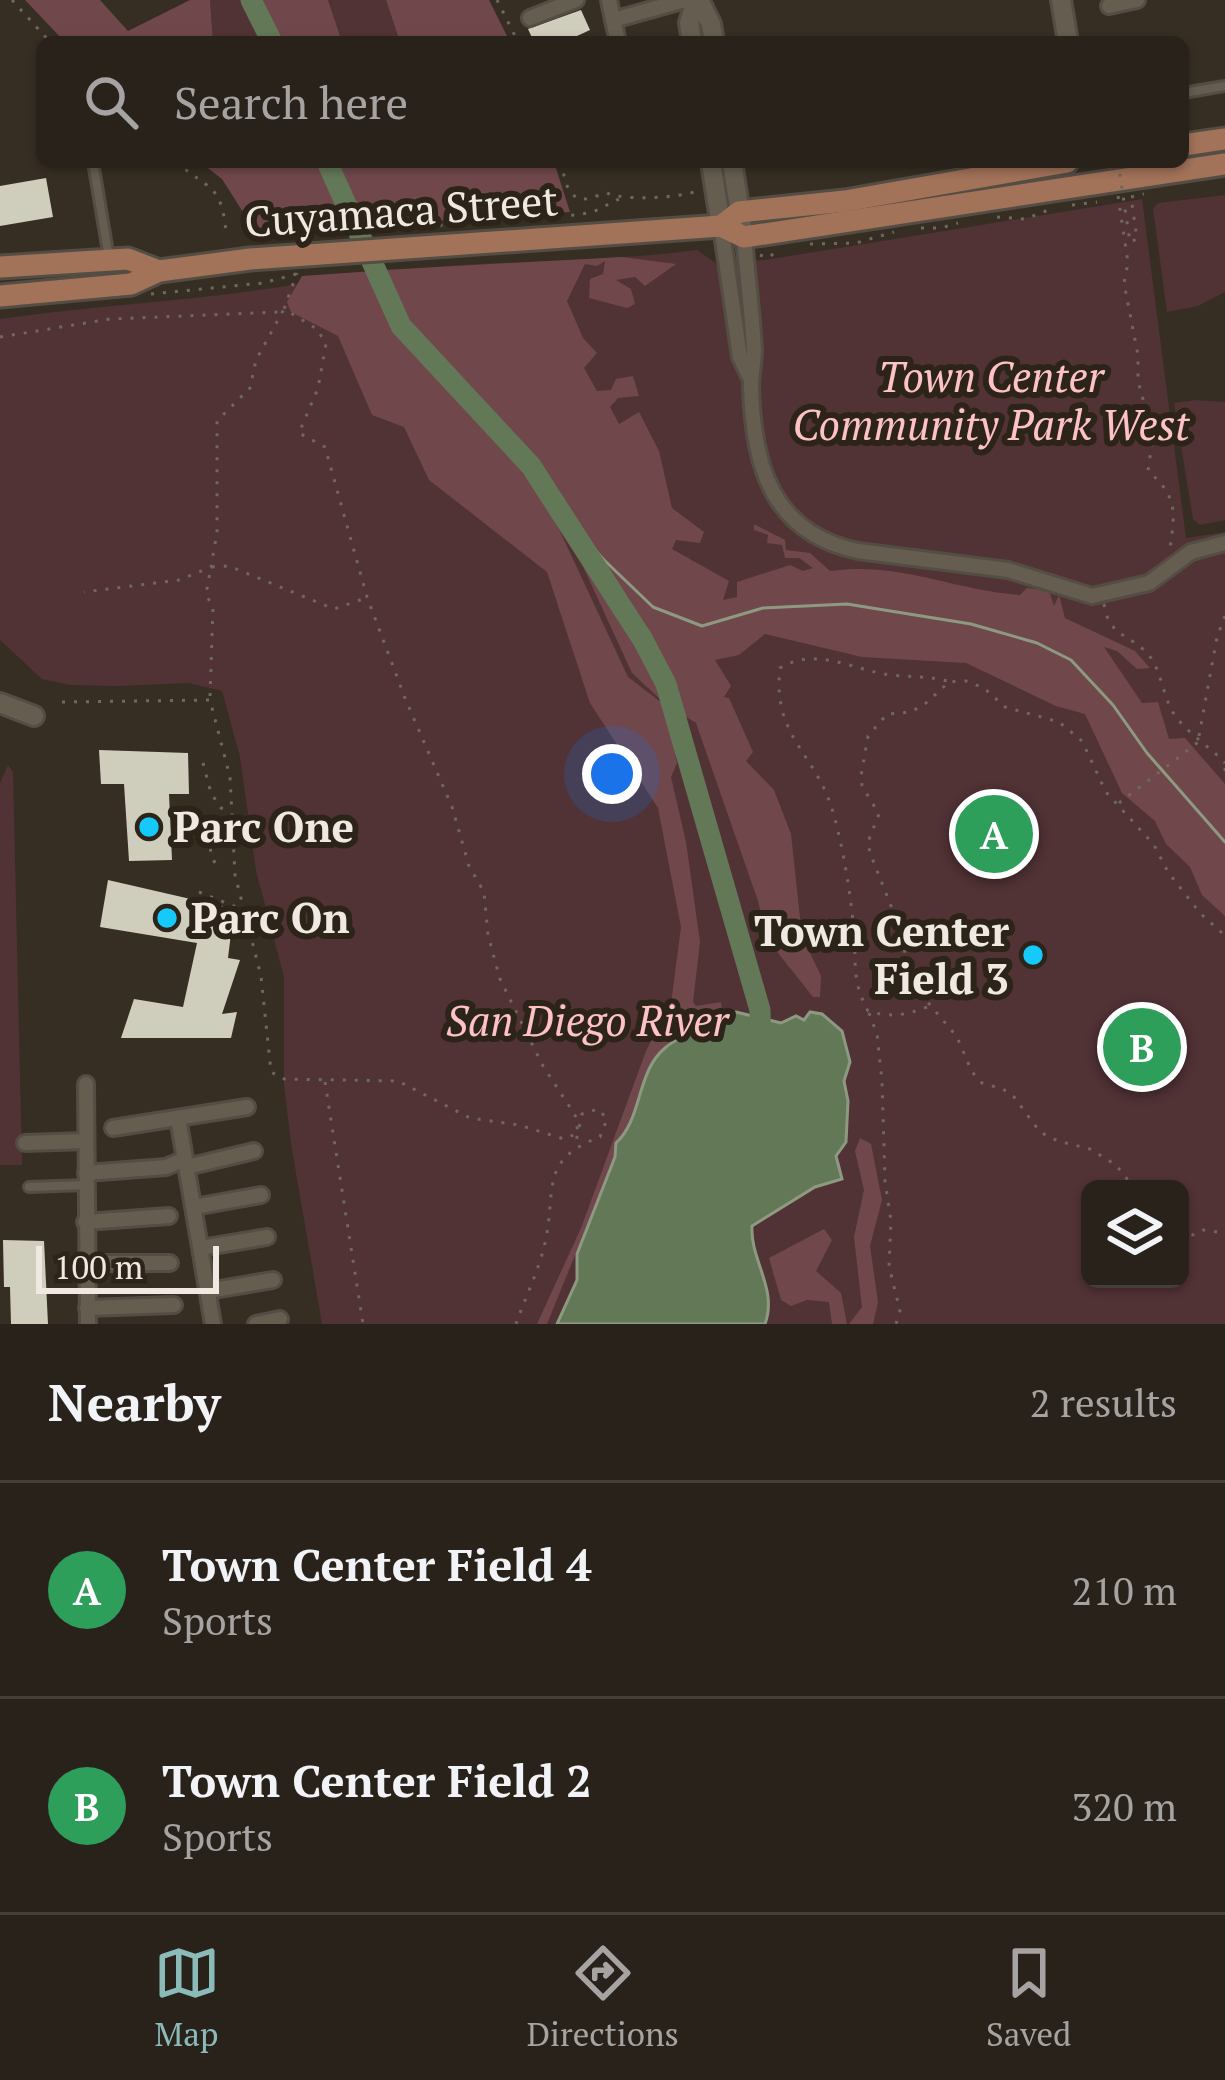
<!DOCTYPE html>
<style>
:root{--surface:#28221a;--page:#302a23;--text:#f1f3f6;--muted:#a5a4a2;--line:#443f39;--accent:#8bbbb9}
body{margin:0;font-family:"PT Serif",serif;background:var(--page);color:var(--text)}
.controls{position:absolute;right:36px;bottom:36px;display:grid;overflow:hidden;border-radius:18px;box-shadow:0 3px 9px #0004}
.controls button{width:108px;height:108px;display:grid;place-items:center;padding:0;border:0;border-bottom:3px solid var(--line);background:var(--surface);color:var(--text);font:60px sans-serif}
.scale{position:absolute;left:36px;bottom:30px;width:183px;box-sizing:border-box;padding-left:12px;border:6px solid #efe9e2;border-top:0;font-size:33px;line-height:42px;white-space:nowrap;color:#efe9e2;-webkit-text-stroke:9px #2c2419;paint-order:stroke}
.you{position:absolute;left:612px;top:774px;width:42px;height:42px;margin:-30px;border:9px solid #fff;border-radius:50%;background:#1a73e8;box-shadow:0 0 0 18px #1a73e833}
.badge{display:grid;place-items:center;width:78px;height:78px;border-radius:50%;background:var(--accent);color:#fff;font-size:39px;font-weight:700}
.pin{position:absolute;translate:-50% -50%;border:6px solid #fff;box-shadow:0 3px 12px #0006}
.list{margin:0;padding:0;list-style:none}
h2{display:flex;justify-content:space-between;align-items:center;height:156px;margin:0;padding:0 48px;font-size:51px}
h2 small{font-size:39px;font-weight:400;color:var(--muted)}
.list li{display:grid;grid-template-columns:78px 1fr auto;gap:36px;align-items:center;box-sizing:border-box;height:216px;padding:0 48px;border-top:3px solid var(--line)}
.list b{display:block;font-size:45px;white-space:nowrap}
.list p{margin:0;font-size:39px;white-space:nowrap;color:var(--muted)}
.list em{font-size:39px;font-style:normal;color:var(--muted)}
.icon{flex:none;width:66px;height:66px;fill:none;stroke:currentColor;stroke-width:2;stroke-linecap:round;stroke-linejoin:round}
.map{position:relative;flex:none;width:1225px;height:1324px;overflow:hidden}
.search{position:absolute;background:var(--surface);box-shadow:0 3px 9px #0004;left:36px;right:36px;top:36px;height:132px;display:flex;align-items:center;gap:30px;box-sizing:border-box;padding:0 42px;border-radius:18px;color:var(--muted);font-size:45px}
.sheet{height:588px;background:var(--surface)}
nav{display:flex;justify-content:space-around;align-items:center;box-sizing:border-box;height:168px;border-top:3px solid var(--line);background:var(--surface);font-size:33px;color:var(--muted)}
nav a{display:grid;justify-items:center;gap:6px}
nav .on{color:var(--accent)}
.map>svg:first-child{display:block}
.green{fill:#513235;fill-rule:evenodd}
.forest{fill:#70484b}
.water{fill:#637857;stroke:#8d9a81;stroke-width:3}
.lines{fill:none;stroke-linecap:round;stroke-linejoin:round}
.stream{stroke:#8d9a81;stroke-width:3}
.river{stroke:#637857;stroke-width:21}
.building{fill:#cfcebd}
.service-casing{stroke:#544d43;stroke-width:14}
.minor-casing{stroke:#544d43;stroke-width:20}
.tertiary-casing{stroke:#544d43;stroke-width:24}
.primary-casing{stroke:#544d43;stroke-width:27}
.path{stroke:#6f685e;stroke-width:3;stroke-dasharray:3 9;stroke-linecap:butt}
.service{stroke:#665d51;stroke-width:8}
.minor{stroke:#665d51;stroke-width:14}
.tertiary{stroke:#665d51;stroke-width:18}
.primary{stroke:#a27259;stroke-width:21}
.path-bridge{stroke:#6f685e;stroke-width:3;stroke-dasharray:3 9;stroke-linecap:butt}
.poi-dot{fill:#15cafb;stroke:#2c2419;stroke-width:4.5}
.labels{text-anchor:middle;stroke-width:12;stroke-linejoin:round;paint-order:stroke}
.street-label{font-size:42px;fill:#efe9e2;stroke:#2c2419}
.park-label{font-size:42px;font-style:italic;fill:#fec2c6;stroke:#2c2419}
.poi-label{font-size:42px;font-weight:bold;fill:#efe9e2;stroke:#2c2419;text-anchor:start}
</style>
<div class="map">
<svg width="1225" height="1324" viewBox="0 0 1225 1324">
<rect width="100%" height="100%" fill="#362e23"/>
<g class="green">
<polygon points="210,0 244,0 264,42 213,42"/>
<polygon points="328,0 386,0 400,42 342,42"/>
<polygon points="1225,195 1225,292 1198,306 1167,312 1153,209 1158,203"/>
<path d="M1142 199 1186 538 1225 532V1324H322L291 1144 284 1084V977L256 871 240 757 222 691 189 683 118 686 70 685 42 679 0 640V319C76 308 153 303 229 294 293 286 356 274 421 268 513 260 605 262 697 250L717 264 765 260ZM1090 1189H1180V1279H1090Z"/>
<polygon points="1196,400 1225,402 1225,520 1200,525 1193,519 1174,403"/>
<polygon points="8,765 13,772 22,1165 0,1165 0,783"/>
</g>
<g class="forest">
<polygon points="25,0 100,0 128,31 190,0 210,0 213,42 65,42"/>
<polygon points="262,0 328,0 342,42 281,42"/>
<polygon points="386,0 489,0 510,42 400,42"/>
<polygon points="200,162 317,162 347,226 253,228 222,179"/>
<polygon points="334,162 554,162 570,212 363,226"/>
<path d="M622 257 676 264 645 286 635 277 616 280 631 289 635 304 627 308 589 298 590 279 603 274 605 261 597 266 585 264 567 301 583 338 597 353 584 368 597 391 611 390 616 379 633 376 639 396 618 398 610 407 619 424 639 412 659 451 672 508 704 532 700 543 676 540 672 549 729 581 723 600 737 597V582L790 565 803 571 813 568 799 558H785L782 545 767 543 768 535 754 530V524L785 540 786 550 810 553 830 571C899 561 953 590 1020 595L1027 588 1049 591 1054 606 1059 595 1065 618 1135 651 1150 668 1137 669 1117 651 1104 647 1142 703 1158 702 1169 739 1185 738 1225 784V916L1202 895 1190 867 1166 844 1155 821 1122 793 1085 714 1056 706 966 663 862 657 765 634 739 655 715 660 731 686 724 697 729 698 753 752 746 761 774 790 791 834 802 936 821 976 820 997H813L767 939 758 901 696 723 663 702 632 673 535 462 405 322 384 270Z"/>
<path d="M374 271 399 327 530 467 628 677 666 706 677 763 671 777 686 842 700 942 693 1002 696 1006 721 1002 723 1019C683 1034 650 1061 637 1102 631 1119 630 1129 616 1143L615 1157 547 1324H537L581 1228 646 1051 671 1004 681 927 658 808 590 703 547 572 429 480 404 427 372 415 338 336 291 312 287 302 302 276Z"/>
<polygon points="860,1138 871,1144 882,1200 870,1246 878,1302 873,1324 849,1324 862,1307 854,1237 864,1190 855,1151"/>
<polygon points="824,1229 832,1240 816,1271 841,1293 847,1324 832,1324 829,1302 807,1300 791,1306 781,1300 769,1258"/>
</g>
<path class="water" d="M736 1012 781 1023 796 1016 804 1020 810 1012 822 1014 842 1031 850 1062 844 1081 848 1101 846 1142 836 1156 842 1179 815 1187 752 1226C750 1260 778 1289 765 1324H557L577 1280V1254L615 1157 616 1143C643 1118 636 1072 665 1048 685 1031 713 1025 736 1012Z"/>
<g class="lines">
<polyline class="stream" points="540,485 603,559 653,607 702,626 763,608 847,604 971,624 1037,643 1071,660 1113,705 1147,753 1225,842"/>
<g class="river">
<polyline points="251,0 272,42"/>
<polyline points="327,162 401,326 531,466 643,640 666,684 760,1010 761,1044"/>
</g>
</g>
<g class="building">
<polygon points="581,10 590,30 564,42 534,42 528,29"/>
<polygon points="46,178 53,217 0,226 0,186"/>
<polygon points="99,750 188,753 189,794 169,794 172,860 129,861 124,784 101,784"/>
<polygon points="108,880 234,909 228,958 240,960 222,1014 237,1012 231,1038 121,1038 134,999 183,1007 197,943 100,927"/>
<polygon points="3,1240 44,1241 48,1324 11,1324 10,1287 4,1287"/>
</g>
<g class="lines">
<g class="service-casing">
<g id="service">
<polyline points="1183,93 1225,86"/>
<polyline points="93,162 109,258"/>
<polyline points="29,1187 86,1185"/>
</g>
</g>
<g class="minor-casing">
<g id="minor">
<polyline points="609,0 613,20"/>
<polyline points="1109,6 1137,0"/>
<polyline points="530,18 576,0"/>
<polyline points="618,42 613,20 685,0"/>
<polyline points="721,226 740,357 749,376"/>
<path d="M744 237C747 274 752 312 754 350 754 362 751 374 751 387 753 466 772 533 858 551L1008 570 1092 596 1149 583 1191 552 1225 543"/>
<polyline points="86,1084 88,1324"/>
<polyline points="178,1118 213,1324"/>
<polyline points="113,1128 247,1107"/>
<polyline points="25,1143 86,1141"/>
<polyline points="187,1167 254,1151"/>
<polyline points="86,1173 166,1167 185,1159"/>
<polyline points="194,1207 261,1195"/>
<polyline points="85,1222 169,1216"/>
<polyline points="201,1248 267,1237"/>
<polyline points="85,1263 170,1263"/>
<polyline points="208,1291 273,1280"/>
<polyline points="87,1308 174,1305"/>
<polyline points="256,1324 280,1319"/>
</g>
</g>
<g class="tertiary-casing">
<g id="tertiary">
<polyline points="699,0 711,24 714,42"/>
<polyline points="1061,0 1068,42"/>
<polyline points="692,42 689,23 696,0"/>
<polyline points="711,162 721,226"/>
<polyline points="732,162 742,226"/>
<polyline points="0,703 34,716"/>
</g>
</g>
<g class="primary-casing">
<g id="primary">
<polyline points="1183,145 1225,139"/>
<polyline points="721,226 739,212 845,201 1067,162"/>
<polyline points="0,267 128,259 159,271"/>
<polyline points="0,296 131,284 159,271 250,259 721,226 744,237 1225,164"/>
</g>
</g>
<g class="path">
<polyline points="12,0 50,42"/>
<polyline points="497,0 518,42"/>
<path d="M176 162C209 190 222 184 226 233"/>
<path d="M560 162 567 186 576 198 586 199 607 193C624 201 678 198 697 191"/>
<path d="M1118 196 1128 263 1124 283 1138 355V381L1153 436 1148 471C1178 497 1175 511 1170 549"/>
<polyline points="1131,197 1144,194"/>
<polyline points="1072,205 1097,202"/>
<polyline points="997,217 1025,219 1051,209"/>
<polyline points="921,228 941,228 958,223"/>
<polyline points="296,236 575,215 593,212 619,199"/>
<polyline points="810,244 856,243 894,232"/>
<polyline points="760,255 767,258 778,251"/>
<polyline points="151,294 263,283 296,274"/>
<polyline points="0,337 110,319 278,312 284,309 256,360 250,388 217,421 217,532 211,567 179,580 84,592"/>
<path d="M1104 604C1109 639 1132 633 1151 658 1163 676 1164 703 1177 718 1190 735 1210 747 1225 763"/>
<polyline points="210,696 213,608 206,594 211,567 229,566 334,609 366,598"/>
<polyline points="62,702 210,700 230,777 235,875 261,976 271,1072 284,1079 398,1081 470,1118 519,1125 564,1139 578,1133 575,1115 543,1066 500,979 488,935 484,892 469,866 452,807 405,698 367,597 325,447 299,433 318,388 326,344 317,329 284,309 297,273"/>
<polyline points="1199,736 1217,637 1225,616"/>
<polyline points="203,763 211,793 221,808 229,810"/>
<polyline points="1225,768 1225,776"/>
<polyline points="1119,803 1201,740"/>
<path d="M215 863C206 847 211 836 222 823L230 824"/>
<polyline points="199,892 241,909"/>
<path d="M927 1007C906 1015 891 1018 868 1011 849 976 858 958 853 921 849 885 843 847 833 812 816 753 772 737 780 668 815 646 854 670 890 675 910 677 928 676 947 681"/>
<polyline points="869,1013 877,1034 882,1081 885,1181 891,1221 889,1266 900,1311 896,1324"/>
<polyline points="325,1082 363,1324"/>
<polyline points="1135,1189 1116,1165 1090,1149 1058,1141 1040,1132 1014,1097 1003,1089 982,1083 972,1072 957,1037 910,981 901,931 870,853 868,842 879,814 862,786 861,776 868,736 887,714 911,712 926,703 949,682 966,681 984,688 1005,707 1059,722 1082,741 1106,792 1154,845 1168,872 1200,913 1221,932 1225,941"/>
<polyline points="1180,1231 1193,1235 1203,1230 1225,1233"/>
<path d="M516 1324C525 1298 539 1270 545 1243 557 1190 538 1160 600 1137L607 1119 598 1109 582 1114 575 1146"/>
</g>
<use href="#service" class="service"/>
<use href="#minor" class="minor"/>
<use href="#tertiary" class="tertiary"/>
<use href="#primary" class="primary"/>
<polyline class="path-bridge" points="1118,162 1130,242 1137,239 1131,197"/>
</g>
<g class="poi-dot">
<circle cx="149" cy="827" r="12"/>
<circle cx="167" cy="918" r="12"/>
<circle cx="1033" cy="955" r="12"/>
</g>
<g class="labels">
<g class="street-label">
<text transform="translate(401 211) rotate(-4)" y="15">Cuyamaca Street</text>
</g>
<g class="park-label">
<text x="991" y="392">Town Center<tspan x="991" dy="48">Community Park West</tspan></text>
<text x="587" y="1036">San Diego River</text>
</g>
<g class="poi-label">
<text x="173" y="842">Parc One</text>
<text x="191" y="933">Parc On</text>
<text x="1009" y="946" text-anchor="end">Town Center<tspan x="1009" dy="48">Field 3</tspan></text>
</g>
</g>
</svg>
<div class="controls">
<button><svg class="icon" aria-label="layers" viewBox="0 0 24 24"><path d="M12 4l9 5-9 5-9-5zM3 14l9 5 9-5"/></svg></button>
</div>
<div class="scale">100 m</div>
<div class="you"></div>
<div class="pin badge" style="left:994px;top:834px;background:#2e9e5b">A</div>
<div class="pin badge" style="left:1142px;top:1047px;background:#2e9e5b">B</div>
<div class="search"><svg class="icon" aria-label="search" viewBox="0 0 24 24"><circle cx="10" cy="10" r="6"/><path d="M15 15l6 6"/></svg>Search here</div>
</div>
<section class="sheet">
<h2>Nearby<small>2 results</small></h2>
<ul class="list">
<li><span class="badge" style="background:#2e9e5b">A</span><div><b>Town Center Field 4</b><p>Sports</p></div><em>210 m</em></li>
<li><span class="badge" style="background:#2e9e5b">B</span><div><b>Town Center Field 2</b><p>Sports</p></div><em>320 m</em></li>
</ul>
</section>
<nav>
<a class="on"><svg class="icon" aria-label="map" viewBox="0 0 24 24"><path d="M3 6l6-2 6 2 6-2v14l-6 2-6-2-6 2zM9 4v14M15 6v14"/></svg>Map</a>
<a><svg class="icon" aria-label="directions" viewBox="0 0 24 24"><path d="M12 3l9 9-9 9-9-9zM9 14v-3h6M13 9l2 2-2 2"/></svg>Directions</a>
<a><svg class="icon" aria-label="saved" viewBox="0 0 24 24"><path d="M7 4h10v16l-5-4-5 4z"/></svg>Saved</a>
</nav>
